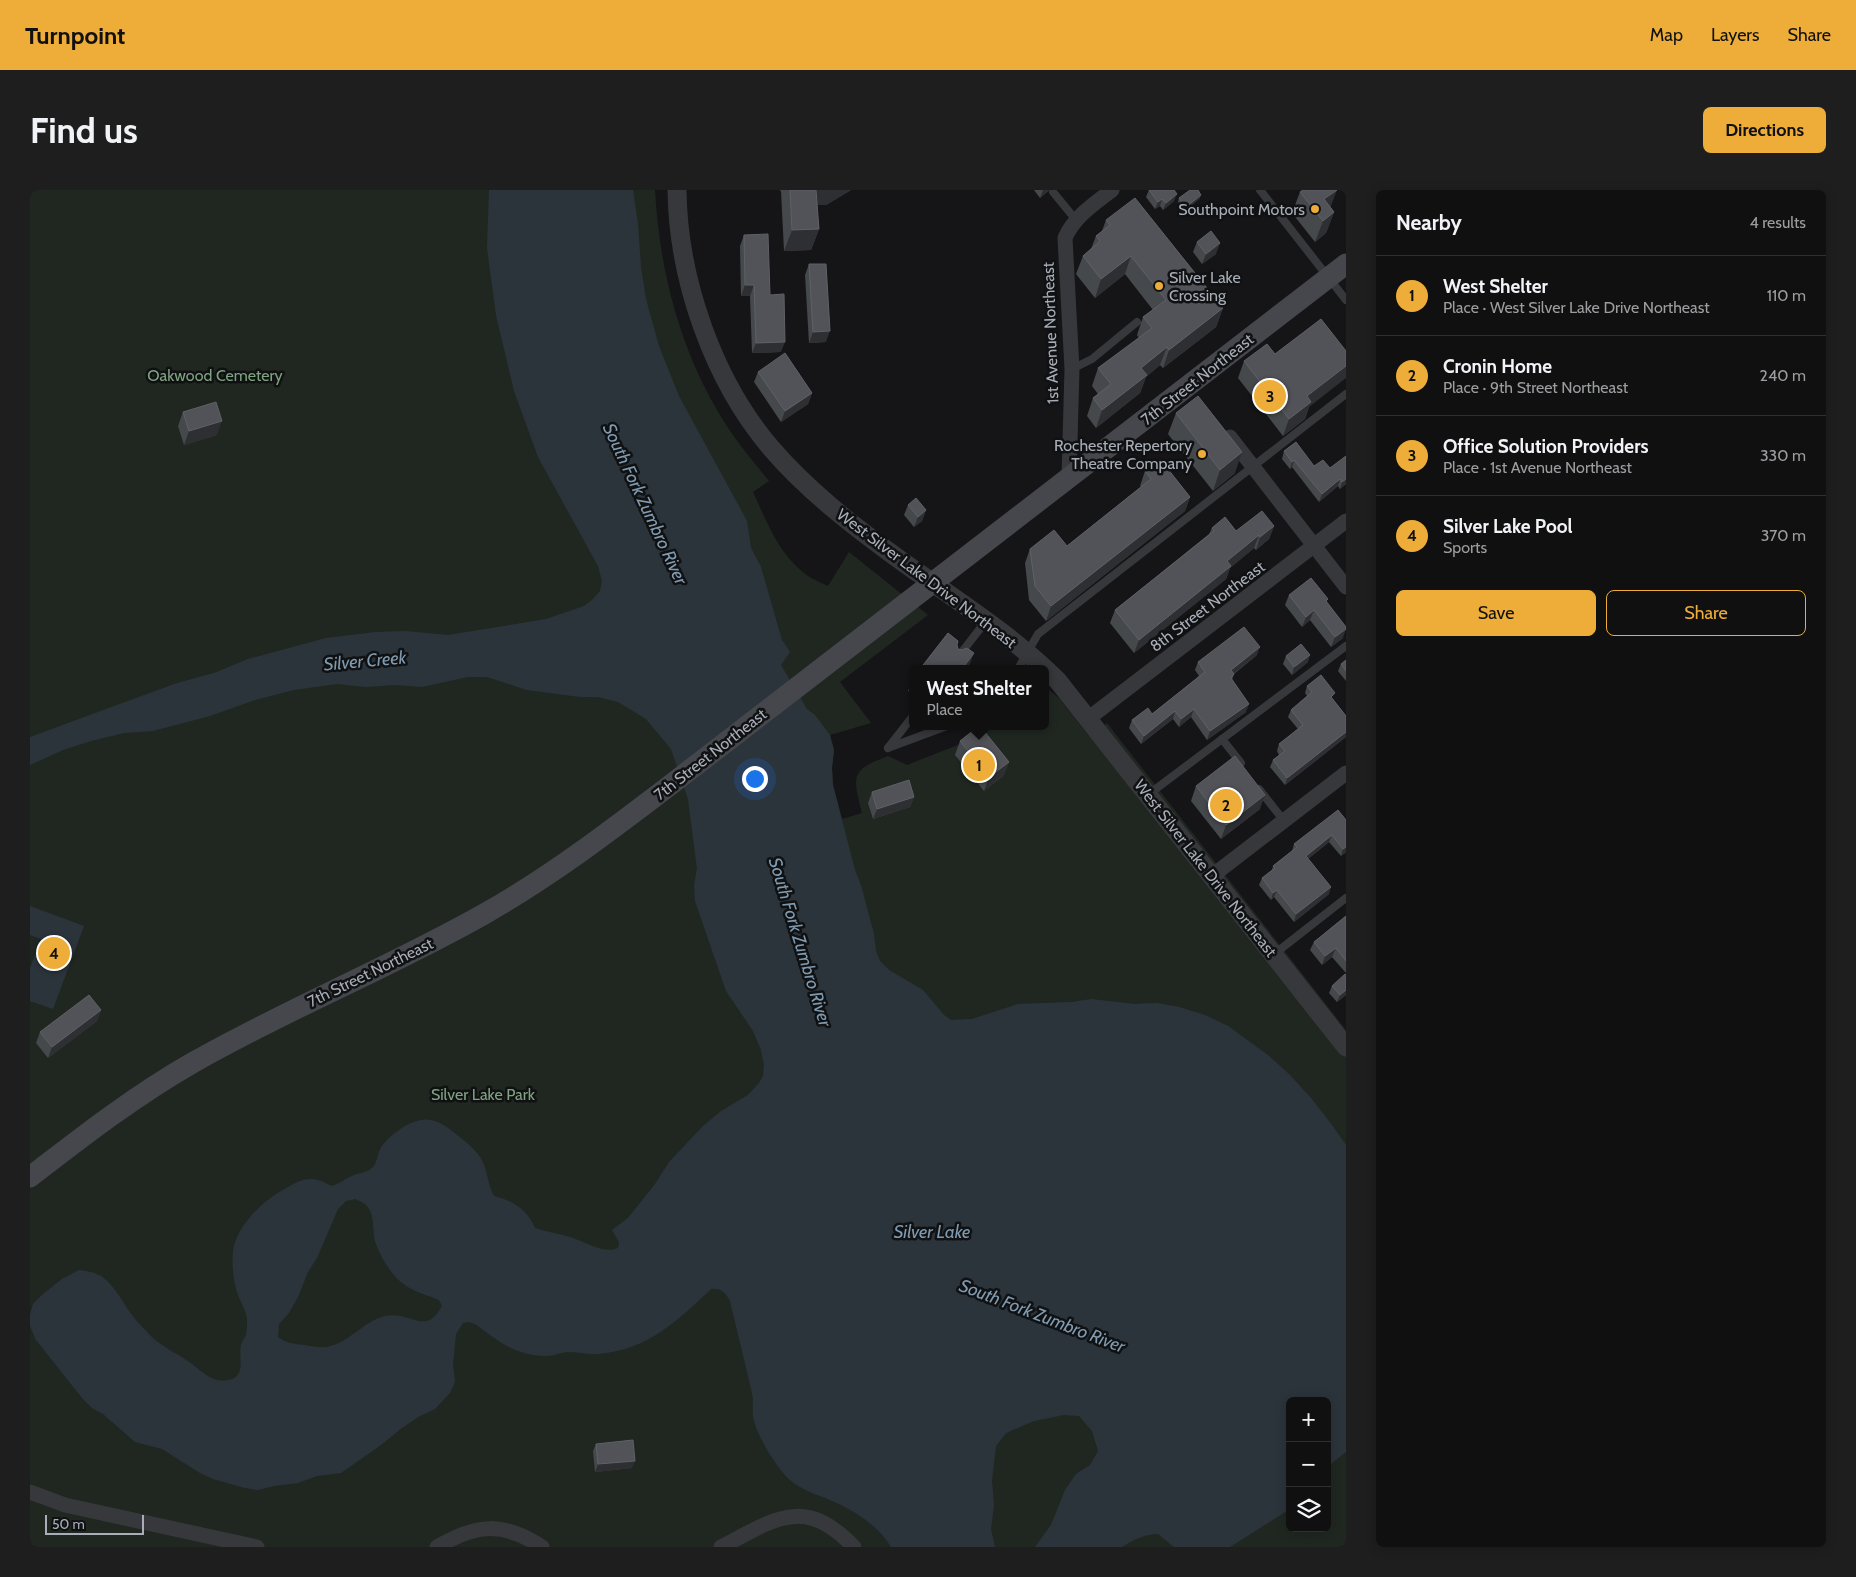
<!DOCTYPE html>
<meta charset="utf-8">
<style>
:root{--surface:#101011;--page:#1e1e1f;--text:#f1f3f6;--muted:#9c9d9f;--line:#303031;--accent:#edad38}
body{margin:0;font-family:Cabin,sans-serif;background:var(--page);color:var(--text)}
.controls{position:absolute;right:15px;bottom:15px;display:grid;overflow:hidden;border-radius:8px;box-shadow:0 2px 12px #0003}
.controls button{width:45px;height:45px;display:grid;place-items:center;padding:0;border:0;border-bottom:1px solid var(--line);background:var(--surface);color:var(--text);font:25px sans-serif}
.scale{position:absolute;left:15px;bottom:12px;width:99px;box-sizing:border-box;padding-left:5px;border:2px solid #a8adb7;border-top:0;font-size:14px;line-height:18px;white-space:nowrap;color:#a8adb7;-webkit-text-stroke:4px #101112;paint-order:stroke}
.you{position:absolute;left:724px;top:588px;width:18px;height:18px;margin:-12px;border:4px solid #fff;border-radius:50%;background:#1a73e8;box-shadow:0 0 0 8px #1a73e833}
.badge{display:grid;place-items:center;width:32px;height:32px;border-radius:50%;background:var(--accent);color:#111;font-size:16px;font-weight:700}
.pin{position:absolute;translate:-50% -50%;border:2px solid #fff;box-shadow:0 1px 5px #0006}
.popup{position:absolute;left:879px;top:475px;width:140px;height:65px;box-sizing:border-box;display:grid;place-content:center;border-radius:8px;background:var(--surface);filter:drop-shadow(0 1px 4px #0005);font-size:16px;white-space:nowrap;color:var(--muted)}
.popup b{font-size:19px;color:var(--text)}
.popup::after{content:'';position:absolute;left:50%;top:100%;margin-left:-10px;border:10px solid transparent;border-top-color:var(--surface)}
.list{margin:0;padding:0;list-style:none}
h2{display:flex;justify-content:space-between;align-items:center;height:65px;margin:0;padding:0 20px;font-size:21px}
h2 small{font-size:16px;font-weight:400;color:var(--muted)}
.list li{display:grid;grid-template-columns:32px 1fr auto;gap:15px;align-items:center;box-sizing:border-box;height:80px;padding:0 20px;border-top:1px solid var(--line)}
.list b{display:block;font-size:19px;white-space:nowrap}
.list p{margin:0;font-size:16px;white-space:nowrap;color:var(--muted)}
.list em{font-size:16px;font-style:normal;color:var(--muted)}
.actions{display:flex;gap:10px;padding:15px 20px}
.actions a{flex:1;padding:11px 0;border:1px solid var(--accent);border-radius:8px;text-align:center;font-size:18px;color:var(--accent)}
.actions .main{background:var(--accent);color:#111}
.icon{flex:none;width:28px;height:28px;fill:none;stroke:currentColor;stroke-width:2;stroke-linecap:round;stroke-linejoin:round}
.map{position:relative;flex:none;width:1316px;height:1357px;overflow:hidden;border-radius:8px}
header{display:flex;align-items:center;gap:30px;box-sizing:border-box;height:70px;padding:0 25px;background:var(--accent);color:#111}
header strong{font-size:24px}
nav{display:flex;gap:28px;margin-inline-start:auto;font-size:18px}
.intro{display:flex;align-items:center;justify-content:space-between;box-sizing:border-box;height:120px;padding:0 30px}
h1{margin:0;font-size:35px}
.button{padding:12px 22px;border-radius:8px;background:var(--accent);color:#111;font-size:18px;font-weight:700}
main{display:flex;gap:30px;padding:0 30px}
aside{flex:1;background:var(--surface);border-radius:8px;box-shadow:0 2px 12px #0003}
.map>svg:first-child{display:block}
.green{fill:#202721;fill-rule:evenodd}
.water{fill:#2c343b;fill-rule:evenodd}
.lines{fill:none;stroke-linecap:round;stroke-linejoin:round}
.service{stroke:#37383c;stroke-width:8}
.minor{stroke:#37383c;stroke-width:15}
.tertiary{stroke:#37383c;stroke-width:19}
.secondary{stroke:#45474c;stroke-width:21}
.wall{fill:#46494c}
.shaded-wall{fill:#2e2f32}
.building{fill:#515358;stroke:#5e6166}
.poi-dot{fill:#edad38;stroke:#101112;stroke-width:2}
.labels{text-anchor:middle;stroke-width:5;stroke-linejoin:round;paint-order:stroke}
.poi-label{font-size:16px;fill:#a8adb7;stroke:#101112;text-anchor:end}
.street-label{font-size:16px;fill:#a8adb7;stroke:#101112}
.park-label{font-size:16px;fill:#7fa281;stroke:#101112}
.water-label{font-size:18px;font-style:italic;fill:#809bb1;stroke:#101112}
</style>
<header>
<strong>Turnpoint</strong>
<nav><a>Map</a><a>Layers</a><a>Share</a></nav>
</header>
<div class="intro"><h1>Find us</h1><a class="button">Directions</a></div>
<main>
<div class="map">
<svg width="1316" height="1357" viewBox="0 0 1316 1357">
<rect width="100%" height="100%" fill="#151517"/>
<path class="green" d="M0 0H625C630 90 655 179 708 252 718 266 729 278 739 291L723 302C737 332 748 363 774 383 781 389 790 392 798 396L819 362 898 425 810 492 841 533 800 545 804 560 802 578 803 595 812 629 832 623C822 585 821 580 858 566L877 575 933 553 955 536H1015V497L1029 508 1059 546 1077 533 1316 840V1357H0ZM1260 1211H1297V1338H1260Z"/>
<g class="water">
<path d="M459 0H603L608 34 611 77 616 109 629 156 649 206 717 331 721 358 731 377 752 450 760 462 751 475 777 519 785 525 800 545 804 560 802 578 803 595 825 680 831 695 844 744 846 761 850 771 859 780 893 800 914 825 921 830 942 829 988 814 1042 812 1061 809 1105 814 1127 813 1149 817 1175 825 1198 836 1238 865 1260 885 1281 908 1302 935 1316 955V1262L1297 1277V1211H1260V1319L1200 1357H1144L1128 1344C1115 1344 1103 1350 1092 1357H1005L1021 1335 1035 1300 1046 1284 1060 1275 1068 1261 1062 1241 1049 1226 1034 1225 1004 1231 976 1243 966 1256 962 1291 964 1315 961 1339 965 1357H861C850 1338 828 1323 809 1314 793 1306 774 1302 761 1291 747 1279 725 1243 723 1226 722 1218 724 1211 722 1203 715 1172 707 1141 700 1111 695 1102 691 1098 681 1099 647 1131 619 1159 569 1164 559 1165 548 1162 538 1162 531 1162 524 1166 516 1166 484 1165 470 1152 445 1134L439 1132 433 1133 426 1144 423 1175 425 1192 420 1203 405 1219 388 1227 372 1238 351 1255 311 1283 287 1286 268 1293 244 1296 228 1300 215 1298 183 1289 170 1283 132 1259 105 1252 73 1224 62 1218 52 1208 6 1150 0 1136V1125L3 1114 13 1104 32 1089 49 1080C56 1081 64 1082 71 1086 83 1094 91 1109 99 1121 106 1131 116 1141 124 1149 136 1159 150 1165 162 1174 173 1182 183 1194 199 1190 217 1186 208 1167 211 1155 212 1151 215 1148 216 1145 217 1140 217 1134 217 1129 216 1120 211 1113 208 1105 203 1091 201 1070 204 1056 210 1033 233 1011 253 1000 272 989 281 984 301 996 310 994 314 989 322 986 329 982 336 984 343 977 348 972 347 962 352 956 361 944 384 926 401 930 411 932 420 939 427 945 435 951 444 958 450 967 458 979 457 994 464 1006 483 1011 497 1019 505 1038 517 1042 531 1044 543 1048 557 1053 574 1064 588 1058L589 1052 582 1040 598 1028 625 994 639 972 673 936 691 921 718 905 729 893 733 886 734 875 731 860 723 841 696 801 665 711 664 695 667 679 658 609 641 559 616 529 588 512 568 507H550L497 500 457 487H438L392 497 365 495 336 497 307 494 264 500 225 510 180 526 123 541 94 543 61 551 33 560 0 575V547L147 493 184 483 218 469 296 448 346 442 375 441 418 445 516 429 554 416 562 410 570 401 572 391 568 376 508 267 484 201 466 125 457 58ZM325 1009C349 1017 340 1036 346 1054 350 1065 356 1075 363 1084 376 1100 392 1103 409 1110L412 1116C395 1147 382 1121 355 1126 334 1131 319 1153 297 1157 290 1158 281 1156 274 1155 264 1154 256 1153 248 1147L249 1134 259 1123 268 1107 278 1082 287 1068 308 1019 316 1011Z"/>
<polygon points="0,716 54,736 23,819 0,811 0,778 11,749 0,745"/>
</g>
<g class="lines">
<g class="service">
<polyline points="1230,0 1316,110"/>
<polyline points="1023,2 1046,30"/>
<polyline points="1042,179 1062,169 1107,132"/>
<polyline points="928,467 956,431"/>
<polyline points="988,479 1008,444 1316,204"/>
<polyline points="1192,549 1211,573"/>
<polyline points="858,558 917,536"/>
<polyline points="858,558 883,526"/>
<polyline points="1229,599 1254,631"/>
<polyline points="1119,604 1316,456"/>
<polyline points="1243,765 1316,708"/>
</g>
<g class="minor">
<polyline points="1200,247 1316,397"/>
<path d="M1039 288 1042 179 1035 48C1044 27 1064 14 1082 0"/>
<polyline points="1059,528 1316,331"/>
<polyline points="1182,686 1316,583"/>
<polyline points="0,1302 35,1315 227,1357"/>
<path d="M407 1357C446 1334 473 1331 512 1357"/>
<path d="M691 1357C745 1329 774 1305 824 1357"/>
</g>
<path class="tertiary" d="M647 0C648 89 683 190 741 258 777 300 822 335 866 367 921 407 980 443 1028 491L1316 857"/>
<path class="secondary" d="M0 987C53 946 106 905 164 872 259 818 361 777 456 723 521 686 580 641 639 596L1316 74"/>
</g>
<g class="wall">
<polygon points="749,0 821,0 796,15 787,15 789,39 781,60 754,61 751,1"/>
<polygon points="1004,0 1019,0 1017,2 1010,8"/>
<polygon points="1119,0 1144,11 1133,20 1130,16 1125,19 1116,7"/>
<polygon points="1270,2 1300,17 1304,22 1296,43 1285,52 1262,23"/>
<polygon points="1149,8 1170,8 1155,21 1148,12"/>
<polygon points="1076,30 1193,118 1186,137 1133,178 1130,175 1116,187 1110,203 1066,238 1057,226 1063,208 1068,204 1062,196 1068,178 1109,148 1107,145 1113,127 1123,120 1095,84 1065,108 1046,84 1053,66 1061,59 1066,46 1072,41"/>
<polygon points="714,45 740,105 751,162 722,163 720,106 711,106 710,56"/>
<polygon points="1167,52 1186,64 1172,74 1163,62"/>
<polygon points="779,74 796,152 779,153 775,85"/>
<polygon points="1245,164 1279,217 1275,229 1253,246 1208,188 1214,171"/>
<polygon points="728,182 782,203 778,214 751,232 724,192"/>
<polygon points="153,222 187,245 154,255 148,236"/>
<polygon points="1146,223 1205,283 1183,301 1138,244"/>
<polygon points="1254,261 1284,276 1300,278 1316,266 1316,294 1310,299 1308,296 1289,312 1262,277 1260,279 1252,269"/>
<polygon points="1115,281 1160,307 1155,321 1016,431 999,410 995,373 1000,359 1037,356 1111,297 1110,296"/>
<polygon points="878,315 896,320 892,331 884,337 874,325"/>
<polygon points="1244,336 1239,349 1226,360 1224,358 1200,378 1196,389 1104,463 1080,433 1085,420 1179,344 1182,338 1206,341"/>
<polygon points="1259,405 1297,413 1313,448 1301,457 1280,430 1272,437 1255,415"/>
<polygon points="1227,465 1204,484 1202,490 1216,522 1177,550 1161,527 1149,537 1143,529 1111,554 1099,538 1102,530 1122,524 1169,486 1165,480 1168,472"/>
<polygon points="1256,466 1278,472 1262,485 1253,474"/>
<polygon points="1316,470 1316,491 1308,481 1311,474"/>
<polygon points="883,488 883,504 878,501"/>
<polygon points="1277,496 1303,509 1316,526 1316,547 1255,595 1240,577 1243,570 1249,565 1247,561 1249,554 1268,539 1258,527 1261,520 1277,506 1275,503"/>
<polygon points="930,551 979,572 973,586 954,601 925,565"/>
<polygon points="1166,596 1230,619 1191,649 1161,611"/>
<polygon points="842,602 884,607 880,617 843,629 838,613"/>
<polygon points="1316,630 1316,662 1311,666 1299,652 1278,669 1299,704 1264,732 1244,707 1241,710 1229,695 1232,688 1242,680 1243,676 1262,661 1264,654"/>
<polygon points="1316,726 1316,783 1302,767 1292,775 1280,760 1284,752"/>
<polygon points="1316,785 1316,805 1307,812 1299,803 1302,796"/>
<polygon points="71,820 67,831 18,868 6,853 10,842"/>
<polygon points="566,1254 602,1278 565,1282 563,1261"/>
</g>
<g class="shaded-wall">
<polygon points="784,0 821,0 796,15 778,15"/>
<polygon points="1013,0 1019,0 1017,2 1010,8"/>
<polygon points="1307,0 1299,21 1294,9"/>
<polygon points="1147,4 1144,11 1133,20 1136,13"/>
<polygon points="1171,5 1170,8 1155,21 1156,17"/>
<polygon points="1132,9 1130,16 1125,19 1128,12"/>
<polygon points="1304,22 1296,43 1285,52 1293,31"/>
<polygon points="789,39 781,60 754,61 762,40"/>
<polygon points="1190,53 1186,64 1172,74 1176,64"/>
<polygon points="1101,66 1095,84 1065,108 1071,89"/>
<polygon points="715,95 724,95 720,106 711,106"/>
<polygon points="1193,118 1186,137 1133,178 1139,160"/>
<polygon points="800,141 796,152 779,153 783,142"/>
<polygon points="755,152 751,162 722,163 726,153"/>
<polygon points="1137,157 1130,175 1116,187 1110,203 1066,238 1072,220 1111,178"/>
<polygon points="1316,176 1316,188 1279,217 1275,229 1253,246 1259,229 1277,206"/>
<polygon points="782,203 778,214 751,232 755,221"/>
<polygon points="192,231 187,245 154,255 159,241"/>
<polygon points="1212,262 1205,283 1183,301 1190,280"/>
<polygon points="1264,270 1262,277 1260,279 1262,272"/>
<polygon points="1310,289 1308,296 1289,312 1292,304"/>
<polygon points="1316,289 1316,294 1310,299 1312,292"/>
<polygon points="1160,307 1155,321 1016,431 1021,416"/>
<polygon points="896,320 892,331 884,337 888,327"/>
<polygon points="1244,336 1239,349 1226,360 1230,347"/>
<polygon points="1229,345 1224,358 1200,378 1196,389 1104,463 1109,450 1197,371"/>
<polygon points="1284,420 1280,430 1272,437 1276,427"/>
<polygon points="1316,439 1313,448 1301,457 1305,447"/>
<polygon points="1230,457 1227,465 1198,488 1201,480"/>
<polygon points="944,463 938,479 932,479"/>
<polygon points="1280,465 1278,472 1262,485 1264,477"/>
<polygon points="1219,514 1216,522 1177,550 1180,541"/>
<polygon points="1164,519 1161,527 1149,537 1151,529"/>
<polygon points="1145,521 1143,529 1111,554 1114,546"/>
<polygon points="1316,542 1316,547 1255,595 1257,588"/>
<polygon points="979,572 973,586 954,601 959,587"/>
<polygon points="1235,605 1230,619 1191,649 1196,635"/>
<polygon points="884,607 880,617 843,629 847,619"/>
<polygon points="1302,645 1299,652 1273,673 1276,666"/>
<polygon points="1316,657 1316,662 1311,666 1313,659"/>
<polygon points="1301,697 1299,704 1264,732 1266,724"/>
<polygon points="1247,700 1244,707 1241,710 1243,703"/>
<polygon points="1306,758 1302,767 1292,775 1295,766"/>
<polygon points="1316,800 1316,805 1307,812 1310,805"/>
<polygon points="71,820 67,831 18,868 22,857"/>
<polygon points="605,1271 602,1278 565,1282 568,1274"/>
</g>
<g class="building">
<polygon points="760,0 786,0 789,39 762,40"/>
<polygon points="1119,0 1144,0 1147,4 1136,13 1132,9 1128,12"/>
<polygon points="1160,0 1168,0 1171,5 1156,17 1149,8"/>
<polygon points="1273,0 1307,0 1294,9 1304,22 1293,31 1270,2"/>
<polygon points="1105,8 1193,118 1139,160 1137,157 1111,178 1117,185 1072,220 1063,208 1081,194 1068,178 1122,138 1113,127 1136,110 1101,66 1071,89 1053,66 1070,51 1066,46 1080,35 1076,30"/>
<polygon points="1181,41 1190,53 1176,64 1167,52"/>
<polygon points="738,44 740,105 754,104 755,152 726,153 724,95 715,95 714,45"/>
<polygon points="779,74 796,74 800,141 783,142"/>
<polygon points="1291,129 1316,161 1316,176 1277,206 1281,212 1259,229 1214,171 1237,154 1245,164"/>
<polygon points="755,163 782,203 755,221 728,182"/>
<polygon points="1168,206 1212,262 1190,280 1146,223"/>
<polygon points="186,212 192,231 159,241 153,222"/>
<polygon points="1266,252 1284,276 1293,270 1300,278 1316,266 1316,289 1312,292 1310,289 1292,304 1264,270 1262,272 1254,261"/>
<polygon points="1130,269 1160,307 1021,416 1005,396 1000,359 1024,340 1037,356 1121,289 1115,281"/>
<polygon points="886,308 896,320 888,327 878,315"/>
<polygon points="1232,321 1244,336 1230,347 1229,345 1197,371 1201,376 1109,450 1085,420 1184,341 1182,338 1195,327 1206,341"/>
<polygon points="1281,388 1298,409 1296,411 1316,437 1316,439 1305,447 1284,420 1276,427 1259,405"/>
<polygon points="1214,437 1230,457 1201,480 1204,484 1201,488 1219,514 1180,541 1164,519 1151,529 1145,521 1114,546 1102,530 1118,518 1122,524 1175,482 1168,472"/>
<polygon points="918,443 928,451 927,455 928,459 932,460 937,458 944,463 932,479 890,479"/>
<polygon points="1271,454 1280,465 1264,477 1256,466"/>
<polygon points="1316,470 1316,481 1311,474"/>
<polygon points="1291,485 1305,503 1301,507 1316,526 1316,542 1257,588 1243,570 1255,561 1249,554 1273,535 1261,520 1282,502 1277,496"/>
<polygon points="949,536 950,536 979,572 959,587 930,551"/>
<polygon points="1205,566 1235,605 1196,635 1166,596"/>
<polygon points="879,590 884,607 847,619 842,602"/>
<polygon points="1308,620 1316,630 1316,657 1313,659 1302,645 1276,666 1301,697 1266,724 1247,700 1243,703 1232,688 1245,678 1243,676 1267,657 1264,654"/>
<polygon points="1316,726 1316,771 1306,758 1295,766 1284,752"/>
<polygon points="1315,784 1316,785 1316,800 1310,805 1302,796"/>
<polygon points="59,805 71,820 22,857 10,842"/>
<polygon points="603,1250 605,1271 568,1274 566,1254"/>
</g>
<g class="poi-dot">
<circle cx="1285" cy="19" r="5"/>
<circle cx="1129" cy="96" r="5"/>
<circle cx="1172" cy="264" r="5"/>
</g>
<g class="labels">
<g class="poi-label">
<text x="1275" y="25">Southpoint Motors</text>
<text x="1139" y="93" text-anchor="start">Silver Lake<tspan x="1139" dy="18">Crossing</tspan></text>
<text x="1162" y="261">Rochester Repertory<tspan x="1162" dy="18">Theatre Company</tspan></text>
</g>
<g class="street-label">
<text transform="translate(1020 143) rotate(-92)" y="6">1st Avenue Northeast</text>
<text transform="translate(1167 189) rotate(-38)" y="6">7th Street Northeast</text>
<text transform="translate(897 388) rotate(37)" y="6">West Silver Lake Drive Northeast</text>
<text transform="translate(1177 416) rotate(-37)" y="6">8th Street Northeast</text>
<text transform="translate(680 564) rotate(-38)" y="6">7th Street Northeast</text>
<text transform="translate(1176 678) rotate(52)" y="6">West Silver Lake Drive Northeast</text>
<text transform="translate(340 782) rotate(-26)" y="6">7th Street Northeast</text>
</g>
<g class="park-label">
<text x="185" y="191">Oakwood Cemetery</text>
<text x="453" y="910">Silver Lake Park</text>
</g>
<g class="water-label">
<text transform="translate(615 314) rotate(65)" y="6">South Fork Zumbro River</text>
<text transform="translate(335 471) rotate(-5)" y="6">Silver Creek</text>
<text transform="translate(770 752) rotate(73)" y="6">South Fork Zumbro River</text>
<text x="902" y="1048">Silver Lake</text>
<text transform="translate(1012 1126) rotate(21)" y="6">South Fork Zumbro River</text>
</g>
</g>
</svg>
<div class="controls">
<button>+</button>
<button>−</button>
<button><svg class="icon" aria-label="layers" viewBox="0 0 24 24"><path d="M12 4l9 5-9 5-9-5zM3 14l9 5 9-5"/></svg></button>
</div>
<div class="scale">50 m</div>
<div class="you"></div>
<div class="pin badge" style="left:949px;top:575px">1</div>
<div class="popup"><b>West Shelter</b>Place</div>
<div class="pin badge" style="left:1196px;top:615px">2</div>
<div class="pin badge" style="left:1240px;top:206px">3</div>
<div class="pin badge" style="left:24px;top:763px">4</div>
</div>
<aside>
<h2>Nearby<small>4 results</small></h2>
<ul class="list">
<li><span class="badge">1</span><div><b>West Shelter</b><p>Place · West Silver Lake Drive Northeast</p></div><em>110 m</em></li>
<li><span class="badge">2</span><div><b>Cronin Home</b><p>Place · 9th Street Northeast</p></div><em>240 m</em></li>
<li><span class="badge">3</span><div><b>Office Solution Providers</b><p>Place · 1st Avenue Northeast</p></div><em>330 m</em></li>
<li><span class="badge">4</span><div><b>Silver Lake Pool</b><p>Sports</p></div><em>370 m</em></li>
</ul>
<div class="actions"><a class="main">Save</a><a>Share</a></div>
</aside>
</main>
